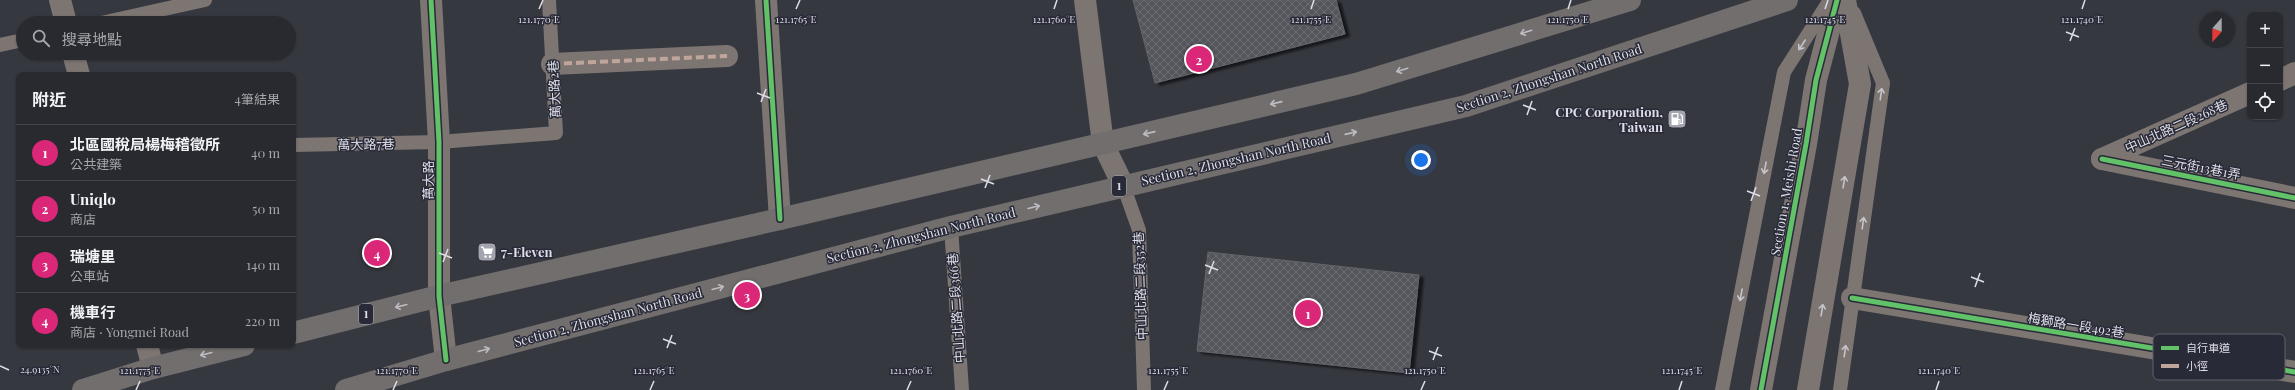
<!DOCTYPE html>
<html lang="zh-TW">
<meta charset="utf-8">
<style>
:root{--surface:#282a30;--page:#34363c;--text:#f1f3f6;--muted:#a5a7ab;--line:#44464c;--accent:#db2777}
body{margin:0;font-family:"Playfair Display","Noto Sans TC",serif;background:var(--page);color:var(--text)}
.controls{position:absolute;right:12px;top:12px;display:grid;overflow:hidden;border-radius:8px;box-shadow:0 1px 3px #0004}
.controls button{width:36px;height:36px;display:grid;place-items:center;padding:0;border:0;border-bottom:1px solid var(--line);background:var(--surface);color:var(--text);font:20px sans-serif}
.compass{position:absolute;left:2199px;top:12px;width:36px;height:36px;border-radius:50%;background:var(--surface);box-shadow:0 1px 3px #0004;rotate:201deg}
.you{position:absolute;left:1421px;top:160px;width:14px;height:14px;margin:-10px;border:3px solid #fff;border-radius:50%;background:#1a73e8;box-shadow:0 0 0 6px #1a73e833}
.badge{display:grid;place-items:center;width:26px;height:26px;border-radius:50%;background:var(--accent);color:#fff;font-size:13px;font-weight:700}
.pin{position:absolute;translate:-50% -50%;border:2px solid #fff;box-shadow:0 1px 4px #0006}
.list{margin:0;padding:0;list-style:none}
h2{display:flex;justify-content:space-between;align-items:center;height:52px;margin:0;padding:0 16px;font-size:17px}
h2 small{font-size:13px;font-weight:400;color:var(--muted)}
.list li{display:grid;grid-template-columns:26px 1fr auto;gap:12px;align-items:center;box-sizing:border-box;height:56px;padding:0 16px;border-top:1px solid var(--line)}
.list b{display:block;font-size:15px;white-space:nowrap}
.list p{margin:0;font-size:13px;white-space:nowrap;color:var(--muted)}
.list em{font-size:13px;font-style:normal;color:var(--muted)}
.icon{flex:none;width:22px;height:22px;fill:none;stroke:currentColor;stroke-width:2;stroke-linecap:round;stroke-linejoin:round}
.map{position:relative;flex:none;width:2295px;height:390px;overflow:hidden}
.search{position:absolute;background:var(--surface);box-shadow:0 1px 3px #0004;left:16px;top:16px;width:280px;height:44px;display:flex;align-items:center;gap:10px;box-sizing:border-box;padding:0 14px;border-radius:22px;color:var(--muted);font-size:15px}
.panel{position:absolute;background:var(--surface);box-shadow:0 1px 3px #0004;left:16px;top:72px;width:280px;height:276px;border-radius:8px}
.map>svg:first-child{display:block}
.building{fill:url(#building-cross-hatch);stroke:#63656b;filter:url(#shadow)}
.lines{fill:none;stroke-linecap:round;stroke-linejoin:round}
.service{stroke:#7d7572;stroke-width:14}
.minor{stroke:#7d7572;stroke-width:22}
.tertiary{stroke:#7d7572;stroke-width:22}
.primary{stroke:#726e6d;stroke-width:22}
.quiet{stroke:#c0a59a;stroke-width:4;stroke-dasharray:8 4;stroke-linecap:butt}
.cycleway-casing{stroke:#292a38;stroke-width:8}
.cycleway{stroke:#61c268;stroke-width:5}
.oneway{stroke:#bdbcc2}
.oneway2{stroke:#c5c4ca}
.ticks{fill:none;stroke:#dddee7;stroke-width:1.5}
.labels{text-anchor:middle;stroke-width:3;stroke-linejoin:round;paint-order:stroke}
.shield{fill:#292a38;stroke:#a7a8b2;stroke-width:1}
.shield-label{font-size:12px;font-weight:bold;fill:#dddee7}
.street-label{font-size:13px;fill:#dddee7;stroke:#292a38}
.poi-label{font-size:13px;font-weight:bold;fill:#dddee7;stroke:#292a38;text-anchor:end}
.key{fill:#292a38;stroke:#5f606d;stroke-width:1}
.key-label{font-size:11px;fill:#dddee7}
.ticks-label{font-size:10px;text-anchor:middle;fill:#dddee7;stroke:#292a38;stroke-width:3;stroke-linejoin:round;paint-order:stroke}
</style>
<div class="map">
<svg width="2295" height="390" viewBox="0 0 2295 390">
<defs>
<pattern id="building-cross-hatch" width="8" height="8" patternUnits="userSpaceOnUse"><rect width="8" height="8" fill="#54555c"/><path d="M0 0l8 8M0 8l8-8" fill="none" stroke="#6c6d73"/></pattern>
<filter id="shadow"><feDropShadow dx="4.5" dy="2.5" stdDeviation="1" flood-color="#0009"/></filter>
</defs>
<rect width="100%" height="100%" fill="#363840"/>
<g class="building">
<polygon points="1133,0 1336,0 1345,34 1155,83"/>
<polygon points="1208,252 1419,275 1409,373 1197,351"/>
</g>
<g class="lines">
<g class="service">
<polyline points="101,23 205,0"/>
<polyline points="0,45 23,40"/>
<polyline points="293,145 439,142 556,133 549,0"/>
<polyline points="1123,185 1139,230 1144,390"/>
<polyline points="951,227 962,390"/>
<polyline points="1722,390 1784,72 1830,0"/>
<polyline points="1840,390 1883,83 1854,13"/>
</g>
<g class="minor">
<polyline points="60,0 66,23"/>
<polyline points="431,0 439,142 439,296 446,360"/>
<polyline points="766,0 780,219"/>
<polyline points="1085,0 1103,144 1123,185"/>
<polyline points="73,53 79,75"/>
<polyline points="552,64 727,56"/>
<polyline points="2280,80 2295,73"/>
<polyline points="2102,159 2295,198"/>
<polyline points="2102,159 2250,93"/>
<polyline points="1852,298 2295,372"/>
<polyline points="147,345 153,368"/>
</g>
<g class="tertiary">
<polyline points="1761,390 1806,144 1816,80 1837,0"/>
<polyline points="1808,390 1860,84 1845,0"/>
</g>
<g class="primary">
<polyline points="293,333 439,296 780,219 1356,84 1630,0"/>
<polyline points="83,390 153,368 244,345"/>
<polyline points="346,390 446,360 951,227 1466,106 1787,0"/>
</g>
<polyline class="quiet" points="552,64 727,56"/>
<g class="cycleway-casing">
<g id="cycleway">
<polyline points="431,0 439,142 439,296 446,360"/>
<polyline points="766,0 780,219"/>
<polyline points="2102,159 2295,198"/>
<polyline points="1852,298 2295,372"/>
<polyline points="1761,390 1806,144 1816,80 1837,0"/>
</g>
</g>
<use href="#cycleway" class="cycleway"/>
</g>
<defs><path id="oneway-shaft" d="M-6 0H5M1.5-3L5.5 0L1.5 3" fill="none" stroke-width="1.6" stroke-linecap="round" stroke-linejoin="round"/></defs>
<g class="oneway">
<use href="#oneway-shaft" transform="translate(1526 32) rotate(163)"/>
<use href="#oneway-shaft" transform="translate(1402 70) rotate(163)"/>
<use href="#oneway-shaft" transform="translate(1276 103) rotate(167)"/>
<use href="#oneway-shaft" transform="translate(1149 133) rotate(167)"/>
<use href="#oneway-shaft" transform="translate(1351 133) rotate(-13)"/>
<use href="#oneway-shaft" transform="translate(1034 207) rotate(-14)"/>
<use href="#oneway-shaft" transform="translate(718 288) rotate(-15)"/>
<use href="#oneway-shaft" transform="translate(401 306) rotate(166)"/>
<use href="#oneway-shaft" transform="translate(484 350) rotate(-15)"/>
<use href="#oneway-shaft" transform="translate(206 354) rotate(166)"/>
</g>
<g class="oneway2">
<use href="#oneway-shaft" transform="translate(1802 45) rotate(123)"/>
<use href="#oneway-shaft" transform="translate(1881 94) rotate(-82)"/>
<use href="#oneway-shaft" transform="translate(1765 168) rotate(101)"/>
<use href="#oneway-shaft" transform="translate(1844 182) rotate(-81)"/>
<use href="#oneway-shaft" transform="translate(1863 223) rotate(-82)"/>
<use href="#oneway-shaft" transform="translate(1741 295) rotate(101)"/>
<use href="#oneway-shaft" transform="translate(1822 310) rotate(-81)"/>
<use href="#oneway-shaft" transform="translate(1845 351) rotate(-82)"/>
</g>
<path class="ticks" d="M539 9 543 0M796 9 800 0M1054 9 1057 0M1311 9 1314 0M1568 9 1571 0M1825 9 1828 0M2082 9 2085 0M2066 32 2079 37M2070 41 2075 28M757 93 770 98M761 102 766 89M1523 105 1536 110M1527 115 1532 101M981 179 994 184M985 188 990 175M1747 191 1760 196M1751 201 1756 187M439 253 452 258M443 262 448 249M1205 265 1218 270M1209 274 1214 261M1971 277 1984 282M1975 287 1980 273M663 339 676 344M667 348 672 335M1429 351 1442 356M1433 360 1438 347M0 366 9 370M136 390 140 381M393 390 397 381M650 390 654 381M907 390 911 381M1164 390 1168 381M1421 390 1425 381M1679 390 1682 381M1936 390 1939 381"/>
<defs>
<g id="fuel-square" transform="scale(1)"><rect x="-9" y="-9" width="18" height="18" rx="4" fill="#a3a4ad" stroke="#292a38"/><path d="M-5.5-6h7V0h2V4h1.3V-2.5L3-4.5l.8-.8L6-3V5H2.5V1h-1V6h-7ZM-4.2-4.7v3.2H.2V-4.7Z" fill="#fff"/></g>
<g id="supermarket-square" transform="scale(1)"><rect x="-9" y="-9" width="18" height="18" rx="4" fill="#a3a4ad" stroke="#292a38"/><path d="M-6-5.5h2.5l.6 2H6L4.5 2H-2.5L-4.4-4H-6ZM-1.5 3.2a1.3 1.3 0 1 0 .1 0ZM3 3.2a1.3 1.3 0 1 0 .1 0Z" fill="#fff"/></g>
</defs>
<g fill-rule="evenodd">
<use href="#fuel-square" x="1677" y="119"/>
<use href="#supermarket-square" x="487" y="252"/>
</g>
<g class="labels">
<g class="shield">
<rect x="1112" y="176" width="14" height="20" rx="3"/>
<rect x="359" y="304" width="14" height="20" rx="3"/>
</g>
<g class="shield-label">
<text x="1119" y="190">1</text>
<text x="366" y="318">1</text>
</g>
<g class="street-label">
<text transform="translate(1549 78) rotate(-18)" y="5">Section 2, Zhongshan North Road</text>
<text transform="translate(554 89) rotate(-93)" y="5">萬大路2巷</text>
<text transform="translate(2176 126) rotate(-24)" y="5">中山北路二段268巷</text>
<text transform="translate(366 144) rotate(-1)" y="5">萬大路7巷</text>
<text transform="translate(1236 159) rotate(-13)" y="5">Section 2, Zhongshan North Road</text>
<text transform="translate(2201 167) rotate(11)" y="5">三元街13巷1弄</text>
<text transform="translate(428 180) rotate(-90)" y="5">萬大路</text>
<text transform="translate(1786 192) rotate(-80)" y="5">Section 1, Meishi Road</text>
<text transform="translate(921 235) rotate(-14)" y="5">Section 2, Zhongshan North Road</text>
<text transform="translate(1140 286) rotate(-92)" y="5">中山北路二段352巷</text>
<text transform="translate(956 308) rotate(-94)" y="5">中山北路二段366巷</text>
<text transform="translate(608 317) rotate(-15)" y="5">Section 2, Zhongshan North Road</text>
<text transform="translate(2076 325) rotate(9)" y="5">梅獅路一段492巷</text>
</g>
<g class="poi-label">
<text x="1663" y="117">CPC Corporation,<tspan x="1663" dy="15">Taiwan</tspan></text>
<text x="501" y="257" text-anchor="start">7-Eleven</text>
</g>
</g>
<rect x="2153" y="334" width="132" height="46" rx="6" class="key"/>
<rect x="2161" y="346" width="18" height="4" fill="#61c268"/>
<rect x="2161" y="364" width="18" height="4" fill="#c0a59a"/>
<g class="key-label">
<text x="2186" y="352">自行車道</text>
<text x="2186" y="370">小徑</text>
</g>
<g class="ticks-label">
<text x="539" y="23">121.1770°E</text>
<text x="796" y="23">121.1765°E</text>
<text x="1054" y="23">121.1760°E</text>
<text x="1311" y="23">121.1755°E</text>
<text x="1568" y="23">121.1750°E</text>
<text x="1825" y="23">121.1745°E</text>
<text x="2082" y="23">121.1740°E</text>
<text x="40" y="373">24.9135°N</text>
<text x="140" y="374">121.1775°E</text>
<text x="397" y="374">121.1770°E</text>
<text x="654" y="374">121.1765°E</text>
<text x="911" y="374">121.1760°E</text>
<text x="1168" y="374">121.1755°E</text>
<text x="1425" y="374">121.1750°E</text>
<text x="1682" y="374">121.1745°E</text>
<text x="1939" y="374">121.1740°E</text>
</g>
</svg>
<div class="controls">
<button>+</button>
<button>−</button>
<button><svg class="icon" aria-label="locate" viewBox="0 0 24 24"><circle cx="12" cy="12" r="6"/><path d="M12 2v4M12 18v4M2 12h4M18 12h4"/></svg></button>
</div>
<svg class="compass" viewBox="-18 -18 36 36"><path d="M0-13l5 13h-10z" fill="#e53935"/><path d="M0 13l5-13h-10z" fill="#a5a7ab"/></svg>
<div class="you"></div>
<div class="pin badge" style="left:1308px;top:313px">1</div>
<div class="pin badge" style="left:1199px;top:59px">2</div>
<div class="pin badge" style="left:747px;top:295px">3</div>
<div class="pin badge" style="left:377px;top:253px">4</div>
<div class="search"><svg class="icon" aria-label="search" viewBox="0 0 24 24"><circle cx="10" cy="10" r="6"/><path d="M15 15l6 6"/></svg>搜尋地點</div>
<section class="panel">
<h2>附近<small>4筆結果</small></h2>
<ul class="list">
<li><span class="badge">1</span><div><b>北區國稅局楊梅稽徵所</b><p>公共建築</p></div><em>40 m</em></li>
<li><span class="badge">2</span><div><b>Uniqlo</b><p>商店</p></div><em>50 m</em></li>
<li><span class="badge">3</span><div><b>瑞塘里</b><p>公車站</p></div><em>140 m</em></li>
<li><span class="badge">4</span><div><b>機車行</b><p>商店 · Yongmei Road</p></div><em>220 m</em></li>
</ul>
</section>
</div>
